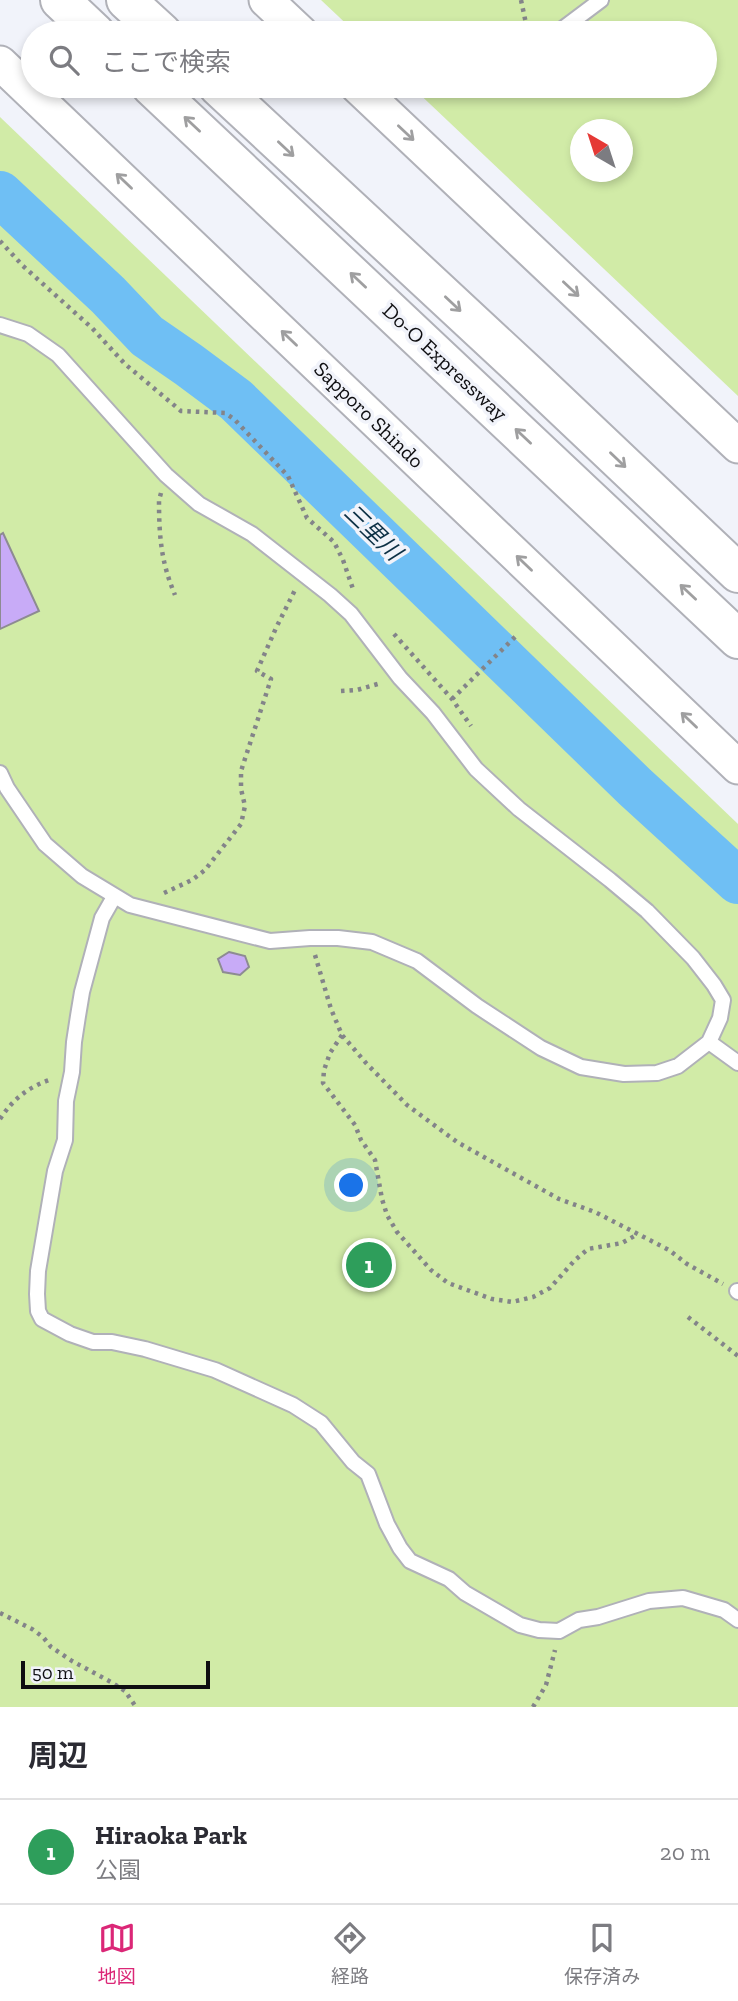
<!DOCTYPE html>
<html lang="ja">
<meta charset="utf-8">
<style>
:root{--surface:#fff;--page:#f7f7f7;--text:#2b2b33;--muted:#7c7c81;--line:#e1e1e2;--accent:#db2777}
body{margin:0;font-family:"Zilla Slab","Noto Sans JP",serif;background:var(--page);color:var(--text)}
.compass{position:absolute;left:570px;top:119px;width:63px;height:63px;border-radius:50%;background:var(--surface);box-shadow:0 4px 10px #0003;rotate:321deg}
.scale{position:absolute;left:21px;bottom:18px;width:189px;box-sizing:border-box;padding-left:7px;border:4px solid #0e0e11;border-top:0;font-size:19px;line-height:24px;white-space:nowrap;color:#0e0e11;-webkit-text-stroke:5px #f1f3fa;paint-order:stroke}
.you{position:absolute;left:352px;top:1186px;width:24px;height:24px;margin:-18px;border:5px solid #fff;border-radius:50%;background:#1a73e8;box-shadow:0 0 0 10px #1a73e833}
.badge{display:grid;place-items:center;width:46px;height:46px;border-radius:50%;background:var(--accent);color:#fff;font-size:23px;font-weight:700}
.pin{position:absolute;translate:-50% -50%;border:4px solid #fff;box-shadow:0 2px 7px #0006}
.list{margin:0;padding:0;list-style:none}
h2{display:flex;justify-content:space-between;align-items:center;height:91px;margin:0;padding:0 28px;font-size:30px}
h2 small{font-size:23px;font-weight:400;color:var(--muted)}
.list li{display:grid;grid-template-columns:46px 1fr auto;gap:21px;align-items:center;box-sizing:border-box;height:105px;padding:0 28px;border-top:2px solid var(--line)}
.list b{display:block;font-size:26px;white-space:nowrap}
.list p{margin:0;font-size:23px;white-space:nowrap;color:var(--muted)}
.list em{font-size:23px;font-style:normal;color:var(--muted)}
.icon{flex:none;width:38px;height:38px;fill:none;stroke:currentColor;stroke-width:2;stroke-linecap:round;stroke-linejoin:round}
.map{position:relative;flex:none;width:738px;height:1707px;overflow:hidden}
.search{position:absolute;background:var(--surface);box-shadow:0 4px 10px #0003;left:21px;right:21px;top:21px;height:77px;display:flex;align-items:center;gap:18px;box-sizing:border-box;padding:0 24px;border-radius:38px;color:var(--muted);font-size:26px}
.sheet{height:196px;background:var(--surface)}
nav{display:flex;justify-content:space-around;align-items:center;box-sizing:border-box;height:98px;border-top:2px solid var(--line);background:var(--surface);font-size:19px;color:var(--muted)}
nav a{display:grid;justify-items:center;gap:4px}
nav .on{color:var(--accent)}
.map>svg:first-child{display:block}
.green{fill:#d1eba7;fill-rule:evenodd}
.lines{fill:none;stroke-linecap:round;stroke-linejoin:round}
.river{stroke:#6fbff4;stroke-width:46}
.building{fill:#c8abf7;stroke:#8d8b92;stroke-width:2}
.service-casing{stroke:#b0b1b8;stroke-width:18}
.tertiary-casing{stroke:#b0b1b8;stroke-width:37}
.motorway-casing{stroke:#b0b1b8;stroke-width:42}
.path{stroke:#838489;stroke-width:4.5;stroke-dasharray:3.5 5;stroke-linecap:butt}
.service{stroke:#fff;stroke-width:14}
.tertiary{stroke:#fff;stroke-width:33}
.motorway{stroke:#fff;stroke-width:38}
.oneway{stroke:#9f9fa0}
.labels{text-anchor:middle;stroke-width:7;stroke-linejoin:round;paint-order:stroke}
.street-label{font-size:21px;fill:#0e0e11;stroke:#f1f3fa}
.water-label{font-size:23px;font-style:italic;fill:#0c3045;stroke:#f1f3fa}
</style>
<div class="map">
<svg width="738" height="1707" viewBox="0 0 738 1707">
<rect width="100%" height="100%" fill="#f1f3fa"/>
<g class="green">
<path d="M321 0H738V396L411 86H705V33H356ZM580 130H622V172H580Z"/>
<polygon points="0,117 738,824 738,1707 0,1707"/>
</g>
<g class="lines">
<polyline class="river" points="0,194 108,295 147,336 189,365 236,400 635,787 738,881"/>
</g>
<g class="building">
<polygon points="3,533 39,611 0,629 0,535"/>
<polygon points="229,952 245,956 249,967 240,975 223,972 218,959"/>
</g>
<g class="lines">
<g class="service-casing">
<g id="service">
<polyline points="557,33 601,0"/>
<polyline points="0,325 28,334 58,355 166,475 199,504 252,534 330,595 351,614 400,678 433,713 476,769 519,809 610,880 647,911 693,958 714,985 723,1000 720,1018 709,1042 678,1066 657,1073 624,1074 581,1067 541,1048 477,1006 417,961 372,942 338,938 310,938 270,941 130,905 82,876 45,844 7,788 0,773"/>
<polyline points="114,897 102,918 82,992 78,1016 74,1042 72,1072 66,1101 65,1140 55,1171 38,1271 37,1294 38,1311 42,1319 70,1334 93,1342 112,1342 145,1349 215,1370 293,1405 321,1423 353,1462 368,1474 387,1524 400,1548 410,1561 449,1579 465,1593 520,1625 539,1630 559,1631 579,1620 598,1617 649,1601 683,1598 724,1610 738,1620"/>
<polyline points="709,1042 738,1063"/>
<polyline points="737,1291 738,1292"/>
</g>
</g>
<g class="tertiary-casing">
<g id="tertiary">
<polyline points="266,0 301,33"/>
<polyline points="0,63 738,767"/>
<polyline points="357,86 738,446"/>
</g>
</g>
<g class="motorway-casing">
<g id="motorway">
<polyline points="60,0 95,33"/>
<polyline points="126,0 162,33"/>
<polyline points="151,86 738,639"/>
<polyline points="218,86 530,376 738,573"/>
</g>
</g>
<g class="path">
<polyline points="521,0 528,33"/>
<polyline points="0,241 23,266 92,328 125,364 181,411 225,413 234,419 288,476 307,518 334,542 343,560 353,589"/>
<path d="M161 493 159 500C159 536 161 562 175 595"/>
<polyline points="394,634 452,699 471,726"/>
<polyline points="341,691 357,690 381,683"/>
<polyline points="452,699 518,634"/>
<polyline points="164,893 192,880 205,870 241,824 245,806 241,789 241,771 271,679 257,671 276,628 295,590"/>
<polyline points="315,955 331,1009 342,1035 366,1063 407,1105 457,1142 559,1199 595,1212 669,1250 687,1264 723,1284"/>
<polyline points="342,1035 330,1053 324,1070 323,1083 355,1125 361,1140 375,1160 382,1199 387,1215 397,1232 431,1270 448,1283 492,1299 512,1302 533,1297 550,1288 575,1260 588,1249 622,1243 638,1234"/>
<path d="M0 1119C13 1099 28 1087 52 1079"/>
<polyline points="688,1317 738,1356"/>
<polyline points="0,1613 32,1629 43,1637 51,1647 72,1661 111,1682 125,1691 136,1707"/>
<polyline points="533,1707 546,1685 555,1650"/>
</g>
<use href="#service" class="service"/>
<use href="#tertiary" class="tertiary"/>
<use href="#motorway" class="motorway"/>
</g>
<defs><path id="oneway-shaft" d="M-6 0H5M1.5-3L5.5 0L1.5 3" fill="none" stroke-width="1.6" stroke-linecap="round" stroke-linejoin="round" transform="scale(1.75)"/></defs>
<g class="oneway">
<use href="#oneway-shaft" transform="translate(192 124) rotate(-137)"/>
<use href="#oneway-shaft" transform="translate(406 133) rotate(43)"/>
<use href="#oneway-shaft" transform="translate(286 149) rotate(43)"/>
<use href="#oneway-shaft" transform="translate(124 181) rotate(-136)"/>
<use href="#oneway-shaft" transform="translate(358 280) rotate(-137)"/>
<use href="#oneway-shaft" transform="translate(571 289) rotate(43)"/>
<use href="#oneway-shaft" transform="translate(453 304) rotate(43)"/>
<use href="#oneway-shaft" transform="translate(289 338) rotate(-136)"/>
<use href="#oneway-shaft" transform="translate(523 436) rotate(-137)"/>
<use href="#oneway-shaft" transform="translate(618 460) rotate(44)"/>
<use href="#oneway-shaft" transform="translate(524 563) rotate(-136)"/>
<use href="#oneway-shaft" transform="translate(688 592) rotate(-137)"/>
<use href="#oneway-shaft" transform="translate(689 720) rotate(-136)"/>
</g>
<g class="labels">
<g class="street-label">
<text transform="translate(445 362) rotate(43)" y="7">Do-O Expressway</text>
<text transform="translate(369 415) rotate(44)" y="7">Sapporo Shindo</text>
</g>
<g class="water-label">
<text transform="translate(373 532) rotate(44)" y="8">三里川</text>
</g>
</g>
</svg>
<svg class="compass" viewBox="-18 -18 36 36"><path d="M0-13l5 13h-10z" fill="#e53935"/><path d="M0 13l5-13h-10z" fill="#7c7c81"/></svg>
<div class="scale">50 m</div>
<div class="you"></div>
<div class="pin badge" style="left:369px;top:1265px;background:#2e9e5b">1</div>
<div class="search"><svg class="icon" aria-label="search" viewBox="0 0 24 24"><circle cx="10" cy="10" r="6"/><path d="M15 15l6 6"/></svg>ここで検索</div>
</div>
<section class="sheet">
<h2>周辺<small></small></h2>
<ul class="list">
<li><span class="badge" style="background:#2e9e5b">1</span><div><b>Hiraoka Park</b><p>公園</p></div><em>20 m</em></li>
</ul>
</section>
<nav>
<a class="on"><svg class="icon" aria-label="map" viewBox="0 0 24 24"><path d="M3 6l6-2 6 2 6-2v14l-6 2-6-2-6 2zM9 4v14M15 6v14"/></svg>地図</a>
<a><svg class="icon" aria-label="directions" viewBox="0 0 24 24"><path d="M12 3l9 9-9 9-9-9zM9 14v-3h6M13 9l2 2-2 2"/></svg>経路</a>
<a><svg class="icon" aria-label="saved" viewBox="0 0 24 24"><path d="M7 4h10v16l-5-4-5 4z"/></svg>保存済み</a>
</nav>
